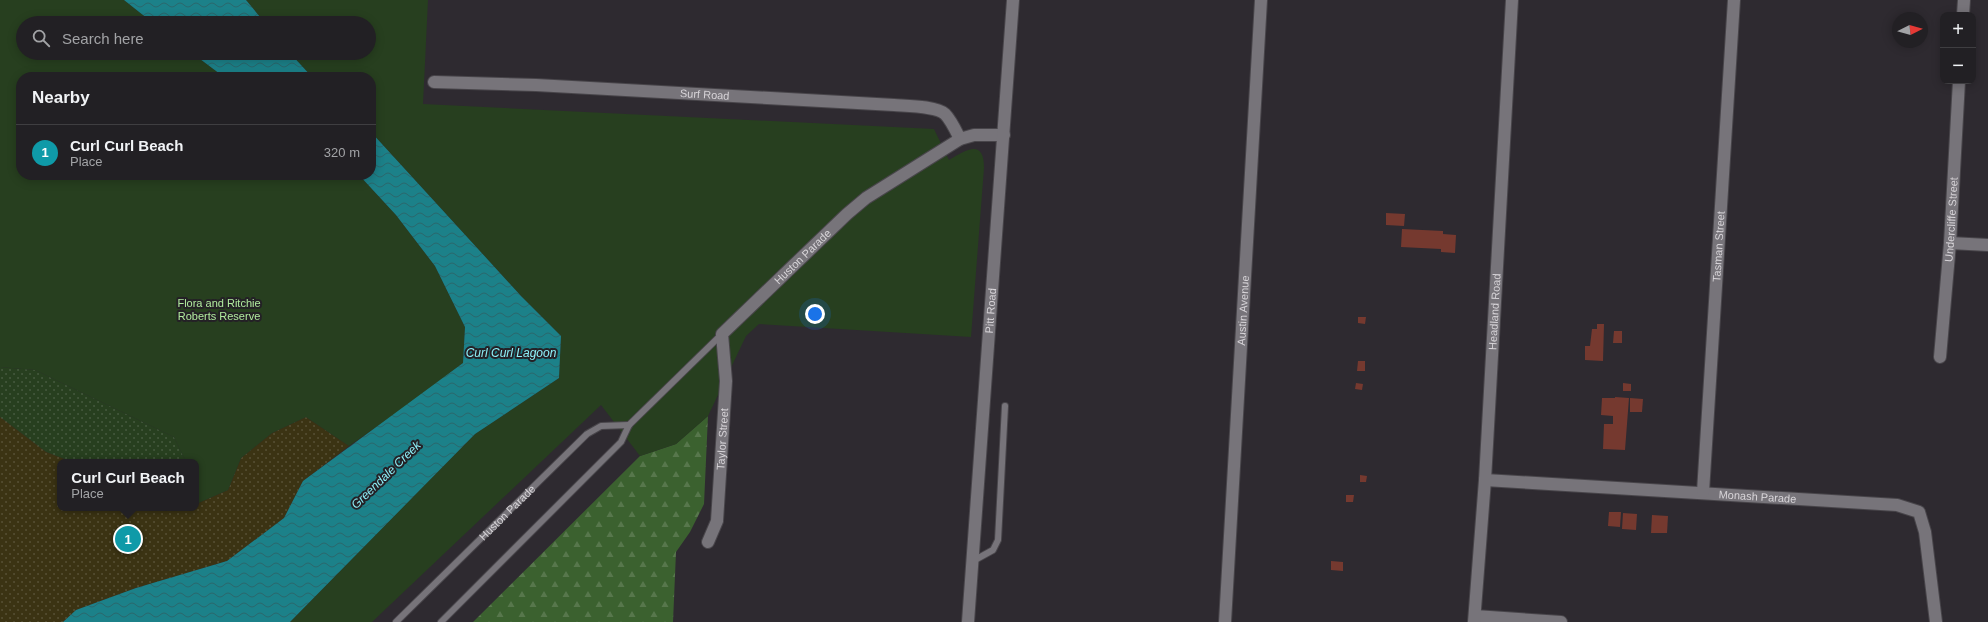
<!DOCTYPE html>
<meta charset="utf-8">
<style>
:root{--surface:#222024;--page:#2a282c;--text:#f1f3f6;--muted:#a2a3a6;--line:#3f3e41;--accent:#2563eb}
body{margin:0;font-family:Helvetica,sans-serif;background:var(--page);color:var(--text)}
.controls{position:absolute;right:12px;top:12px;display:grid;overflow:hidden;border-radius:8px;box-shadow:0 2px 10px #0003}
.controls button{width:36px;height:36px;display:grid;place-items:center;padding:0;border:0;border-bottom:1px solid var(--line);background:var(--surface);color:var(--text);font:20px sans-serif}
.compass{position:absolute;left:1892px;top:12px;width:36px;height:36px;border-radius:50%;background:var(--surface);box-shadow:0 2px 10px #0003;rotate:84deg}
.you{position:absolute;left:815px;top:314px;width:14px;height:14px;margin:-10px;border:3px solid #fff;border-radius:50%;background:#1a73e8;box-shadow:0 0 0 6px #1a73e833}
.badge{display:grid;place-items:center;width:26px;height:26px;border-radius:50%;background:var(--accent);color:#fff;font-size:13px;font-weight:700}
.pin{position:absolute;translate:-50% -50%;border:2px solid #fff;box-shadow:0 1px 4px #0006}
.popup{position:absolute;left:57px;top:459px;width:142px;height:52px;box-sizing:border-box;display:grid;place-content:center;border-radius:8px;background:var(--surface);filter:drop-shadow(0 1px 3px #0005);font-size:13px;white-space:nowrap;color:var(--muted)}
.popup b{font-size:15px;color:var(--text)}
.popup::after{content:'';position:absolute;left:50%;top:100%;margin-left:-8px;border:8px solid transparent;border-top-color:var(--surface)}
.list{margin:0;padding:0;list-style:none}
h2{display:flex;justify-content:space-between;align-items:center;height:52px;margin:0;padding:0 16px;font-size:17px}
h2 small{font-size:13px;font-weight:400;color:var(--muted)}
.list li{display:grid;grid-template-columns:26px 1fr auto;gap:12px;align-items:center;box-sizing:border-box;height:56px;padding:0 16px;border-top:1px solid var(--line)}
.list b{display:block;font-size:15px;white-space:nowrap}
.list p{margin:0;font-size:13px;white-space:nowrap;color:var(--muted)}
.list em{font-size:13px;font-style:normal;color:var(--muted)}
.icon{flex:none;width:22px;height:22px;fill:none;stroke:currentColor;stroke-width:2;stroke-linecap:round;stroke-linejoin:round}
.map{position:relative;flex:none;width:1988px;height:622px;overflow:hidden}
.search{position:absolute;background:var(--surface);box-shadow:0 2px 10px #0003;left:16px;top:16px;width:360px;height:44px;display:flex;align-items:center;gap:10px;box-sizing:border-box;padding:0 14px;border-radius:22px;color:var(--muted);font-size:15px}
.panel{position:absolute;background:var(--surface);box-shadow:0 2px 10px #0003;left:16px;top:72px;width:360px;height:108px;border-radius:16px}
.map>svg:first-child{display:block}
.grass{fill:url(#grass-dots)}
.forest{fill:url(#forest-firs)}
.sand{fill:url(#sand-dots)}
.park{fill:#273f1f}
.water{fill:url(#water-waves)}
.building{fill:#75392f}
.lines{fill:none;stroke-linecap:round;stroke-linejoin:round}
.service-casing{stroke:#48454a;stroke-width:8}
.minor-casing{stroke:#48454a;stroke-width:14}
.tertiary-casing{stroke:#48454a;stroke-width:14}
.service{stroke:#77747a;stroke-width:6}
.minor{stroke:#77747a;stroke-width:12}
.tertiary{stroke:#77747a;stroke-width:12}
.labels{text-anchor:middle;stroke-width:4;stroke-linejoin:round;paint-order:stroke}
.street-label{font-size:11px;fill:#d7d4d8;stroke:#242126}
.park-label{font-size:11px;fill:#b0ea9e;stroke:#242126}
.water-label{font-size:12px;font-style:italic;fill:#8ef1f9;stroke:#242126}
</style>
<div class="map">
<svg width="1988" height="622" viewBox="0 0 1988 622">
<defs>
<pattern id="grass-dots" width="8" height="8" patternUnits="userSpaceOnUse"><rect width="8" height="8" fill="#273f1f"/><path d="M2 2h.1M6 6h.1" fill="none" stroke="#465a3f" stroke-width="1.8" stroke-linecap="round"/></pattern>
<pattern id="forest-firs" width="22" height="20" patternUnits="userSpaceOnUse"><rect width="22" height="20" fill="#3b612f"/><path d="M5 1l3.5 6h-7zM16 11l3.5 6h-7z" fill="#57774c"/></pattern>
<pattern id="sand-dots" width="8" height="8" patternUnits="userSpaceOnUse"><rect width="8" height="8" fill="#3b3313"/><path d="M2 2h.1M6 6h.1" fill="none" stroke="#575035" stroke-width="1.8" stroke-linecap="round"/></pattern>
<pattern id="water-waves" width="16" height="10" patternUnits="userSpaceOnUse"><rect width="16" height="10" fill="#1c8189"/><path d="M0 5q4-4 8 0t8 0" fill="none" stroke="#2a676c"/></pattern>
</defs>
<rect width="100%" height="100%" fill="#2e2a30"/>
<polygon class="grass" points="0,367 35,370 174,437 186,462 72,462 46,452 0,417"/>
<polygon class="forest" points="708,416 704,504 690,532 676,552 673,622 473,622 640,456 676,444"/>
<polygon class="sand" points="0,417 46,452 72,462 60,462 60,508 196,508 196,504 228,490 241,458 272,433 306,417 349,446 303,481 284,518 227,561 136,588 76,610 63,622 0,622"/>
<g class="park">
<polygon points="0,0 124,0 153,23 23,23 23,53 192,53 224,77 21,77 21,175 359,175 396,215 435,266 465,327 463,363 414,401 349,446 306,417 272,433 241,458 228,490 196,504 196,462 186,462 174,437 35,370 0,367"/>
<path d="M246 0H428L423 104 934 129 949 160C966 150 984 138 984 168L971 337 759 324 746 336 708 416 676 444 640 456 601 405 372 622H290L475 434 559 378 561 336 522 297 371 132V77H312L290 53H369V23H265Z"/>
</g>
<g class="water">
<polygon points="124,0 246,0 265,23 153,23"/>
<polygon points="192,53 290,53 312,77 224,77"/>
<polygon points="371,132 522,297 561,336 559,378 475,434 290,622 63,622 76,610 136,588 227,561 284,518 303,481 463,363 465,327 435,266 396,215 359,175 371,175"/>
</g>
<g class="building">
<polygon points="1386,213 1405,214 1404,226 1386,225"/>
<polygon points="1402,229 1443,231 1443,234 1456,235 1455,253 1441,252 1441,249 1401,247"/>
<polygon points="1358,317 1366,317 1365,324 1358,323"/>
<polygon points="1597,324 1604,324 1603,361 1585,360 1585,346 1590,346 1592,329 1597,329"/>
<polygon points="1614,331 1622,331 1622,343 1613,343"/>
<polygon points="1358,361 1365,361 1365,371 1357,371"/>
<polygon points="1356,383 1363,384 1362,390 1355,389"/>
<polygon points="1623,383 1631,384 1631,391 1623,391"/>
<polygon points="1615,397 1629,398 1625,450 1603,449 1604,424 1613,424 1613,416 1601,415 1602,398 1615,398"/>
<polygon points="1630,398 1643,399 1642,412 1630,412"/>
<polygon points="1360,475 1367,476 1366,482 1360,482"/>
<polygon points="1346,495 1354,495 1353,502 1346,502"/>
<polygon points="1609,512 1621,512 1620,527 1608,526"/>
<polygon points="1623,513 1637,514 1636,530 1622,529"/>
<polygon points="1652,515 1668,516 1667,533 1651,533"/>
<polygon points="1331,561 1343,562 1343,571 1331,570"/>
</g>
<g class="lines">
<g class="service-casing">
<g id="service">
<polyline points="973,561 993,550 998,540 1005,406"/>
<path id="s1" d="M396 622 587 434 601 426 629 425"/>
<polyline points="441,622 621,442 629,425 721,335"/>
</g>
</g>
<g class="minor-casing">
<g id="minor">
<polyline points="1963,15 1964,0"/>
<path id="s2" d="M434 82 536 85 894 105C907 106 936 106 945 114 951 120 956 131 960 139"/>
<polyline points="1950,243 1988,245"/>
<path id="s3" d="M1940 357 1950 243 1959 81"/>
<path id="s4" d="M1485 480 1897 505 1919 512 1925 532 1936 622"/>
<path id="s5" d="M1703 492 1734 0"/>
<path id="s6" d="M708 542 717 521 726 381 722 334 847 214 866 198 960 139 974 135H1004"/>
<polyline points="1475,616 1561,622"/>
<path id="s7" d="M968 622 1013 0"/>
<path id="s8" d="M1225 622 1261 0"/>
</g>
</g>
<g class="tertiary-casing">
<g id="tertiary">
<path id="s9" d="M1474 622 1485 480 1512 0"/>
</g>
</g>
<use href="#service" class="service"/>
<use href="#minor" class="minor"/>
<use href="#tertiary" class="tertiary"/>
</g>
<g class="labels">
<g class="street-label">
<text dy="4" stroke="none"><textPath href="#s2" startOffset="271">Surf Road</textPath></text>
<text dy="4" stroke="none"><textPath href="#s3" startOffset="138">Undercliffe Street</textPath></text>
<text dy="4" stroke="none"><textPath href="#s5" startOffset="246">Tasman Street</textPath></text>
<text dy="4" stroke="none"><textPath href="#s6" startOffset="322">Huston Parade</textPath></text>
<text dy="4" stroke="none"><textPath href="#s7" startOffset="312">Pitt Road</textPath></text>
<text dy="4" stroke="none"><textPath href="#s8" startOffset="312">Austin Avenue</textPath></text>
<text dy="4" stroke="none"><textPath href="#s9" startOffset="311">Headland Road</textPath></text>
<text dy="4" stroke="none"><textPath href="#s6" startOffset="105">Taylor Street</textPath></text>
<text dy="4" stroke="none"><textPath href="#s4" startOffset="273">Monash Parade</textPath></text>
<text dy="4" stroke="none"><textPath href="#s1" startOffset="156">Huston Parade</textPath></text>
</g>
<g class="park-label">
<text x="219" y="307">Flora and Ritchie<tspan x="219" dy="13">Roberts Reserve</tspan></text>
</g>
<g class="water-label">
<text x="511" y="357">Curl Curl Lagoon</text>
<text transform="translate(386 475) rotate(-44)" y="4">Greendale Creek</text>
</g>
</g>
</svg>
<div class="controls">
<button>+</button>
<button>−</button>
</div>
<svg class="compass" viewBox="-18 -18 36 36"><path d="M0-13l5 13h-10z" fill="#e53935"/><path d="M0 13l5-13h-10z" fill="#a2a3a6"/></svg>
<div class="you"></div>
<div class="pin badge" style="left:128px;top:539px;background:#0f9aa8">1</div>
<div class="popup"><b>Curl Curl Beach</b>Place</div>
<div class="search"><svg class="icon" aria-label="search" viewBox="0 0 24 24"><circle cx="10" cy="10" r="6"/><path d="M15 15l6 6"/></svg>Search here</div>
<section class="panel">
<h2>Nearby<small></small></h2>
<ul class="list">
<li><span class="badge" style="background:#0f9aa8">1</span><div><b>Curl Curl Beach</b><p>Place</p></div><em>320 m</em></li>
</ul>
</section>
</div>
